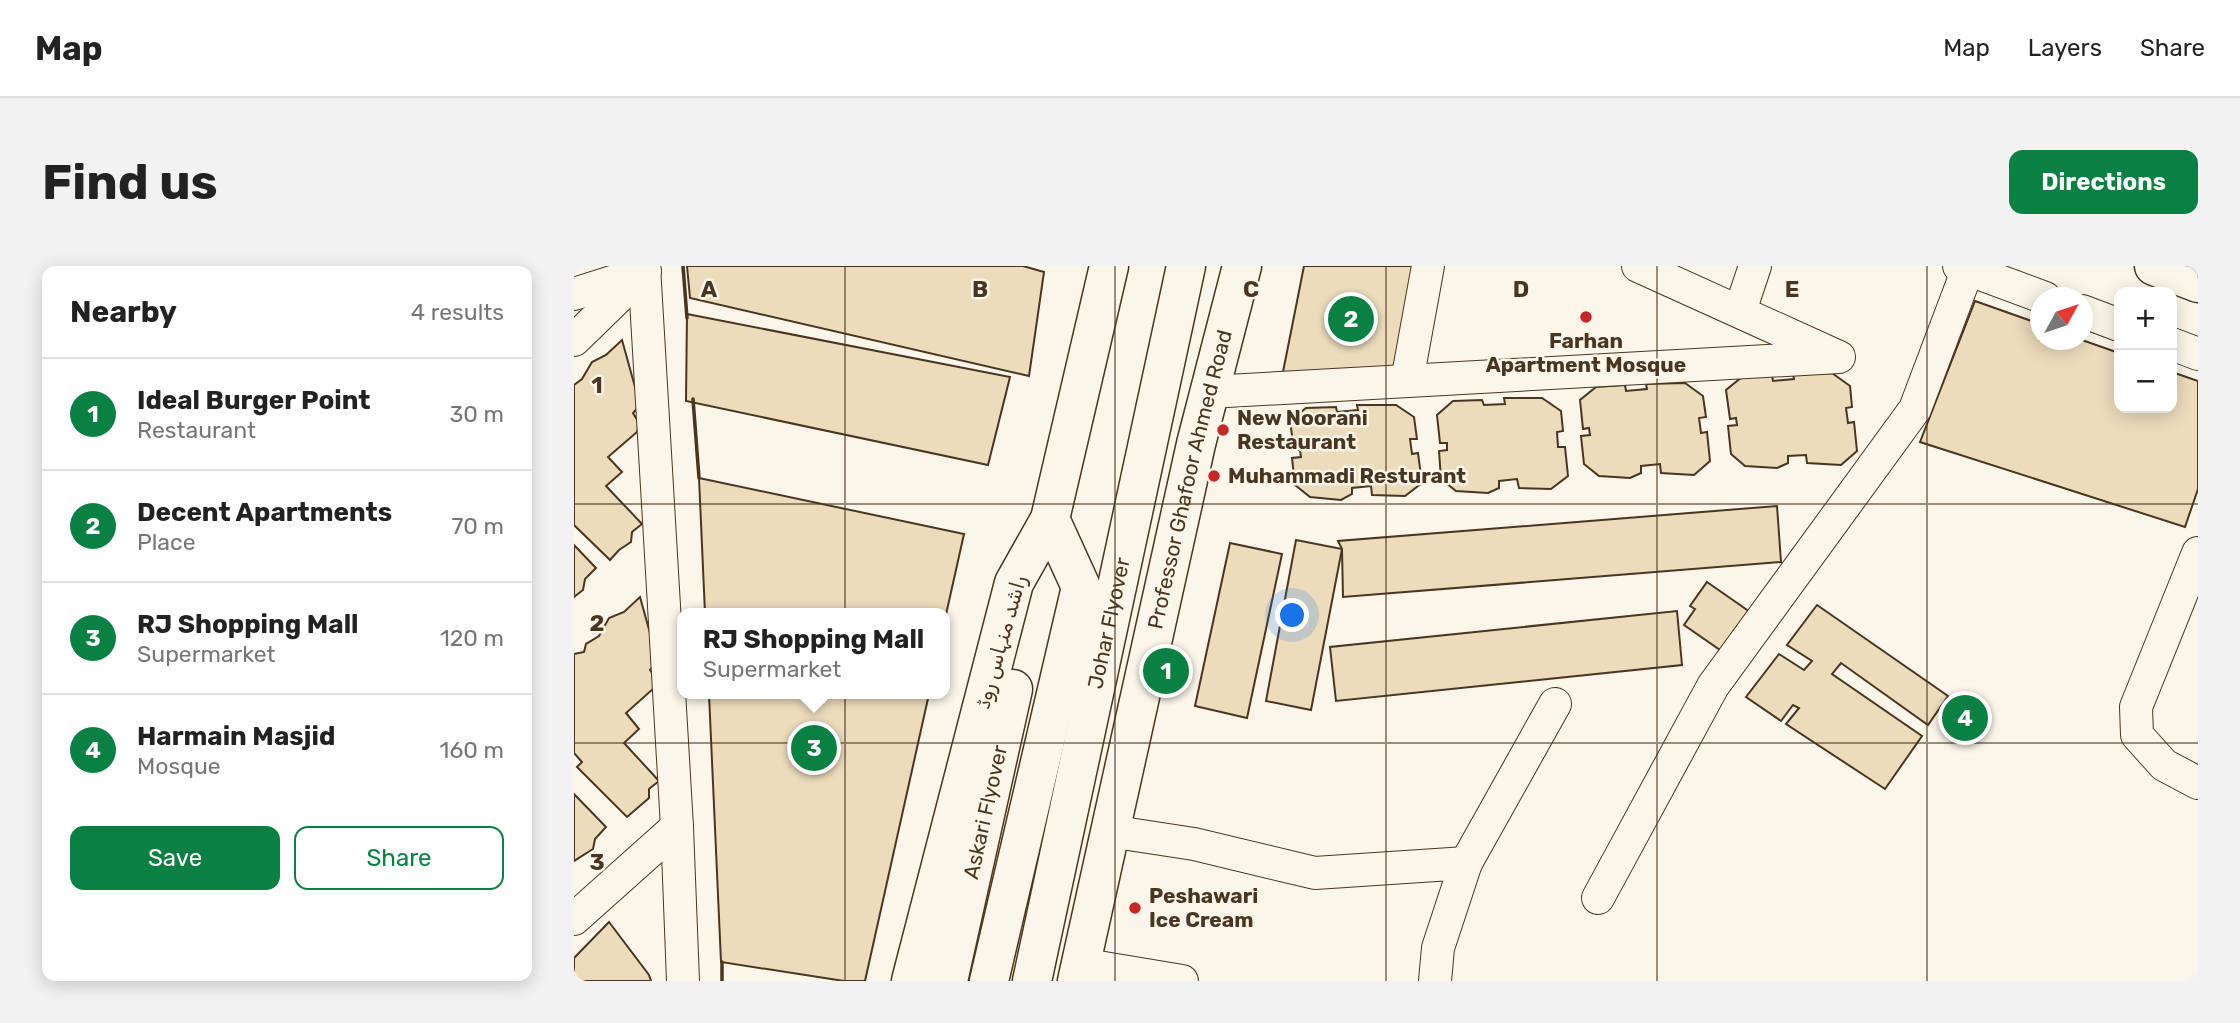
<!DOCTYPE html>
<meta charset="utf-8">
<style>
:root{--surface:#fff;--page:#f2f2f2;--text:#222;--muted:#767676;--line:#e0e0e0;--accent:#0b8043}
body{margin:0;font-family:Rubik,"Noto Naskh Arabic",sans-serif;background:var(--page);color:var(--text)}
.controls{position:absolute;right:21px;top:21px;display:grid;overflow:hidden;border-radius:14px;box-shadow:0 4px 18px #0003}
.controls button{width:63px;height:63px;display:grid;place-items:center;padding:0;border:0;border-bottom:2px solid var(--line);background:var(--surface);color:var(--text);font:35px sans-serif}
.compass{position:absolute;left:1456px;top:21px;width:63px;height:63px;border-radius:50%;background:var(--surface);box-shadow:0 4px 18px #0003;rotate:50deg}
.you{position:absolute;left:719px;top:350px;width:24px;height:24px;margin:-18px;border:5px solid #fff;border-radius:50%;background:#1a73e8;box-shadow:0 0 0 10px #1a73e833}
.badge{display:grid;place-items:center;width:46px;height:46px;border-radius:50%;background:var(--accent);color:#fff;font-size:23px;font-weight:700}
.pin{position:absolute;translate:-50% -50%;border:4px solid #fff;box-shadow:0 2px 7px #0006}
.popup{position:absolute;left:103px;top:342px;width:273px;height:91px;box-sizing:border-box;display:grid;place-content:center;border-radius:14px;background:var(--surface);filter:drop-shadow(0 2px 5px #0005);font-size:23px;white-space:nowrap;color:var(--muted)}
.popup b{font-size:26px;color:var(--text)}
.popup::after{content:'';position:absolute;left:50%;top:100%;margin-left:-14px;border:14px solid transparent;border-top-color:var(--surface)}
.list{margin:0;padding:0;list-style:none}
h2{display:flex;justify-content:space-between;align-items:center;height:91px;margin:0;padding:0 28px;font-size:30px}
h2 small{font-size:23px;font-weight:400;color:var(--muted)}
.list li{display:grid;grid-template-columns:46px 1fr auto;gap:21px;align-items:center;box-sizing:border-box;height:112px;padding:0 28px;border-top:2px solid var(--line)}
.list b{display:block;font-size:26px;white-space:nowrap}
.list p{margin:0;font-size:23px;white-space:nowrap;color:var(--muted)}
.list em{font-size:23px;font-style:normal;color:var(--muted)}
.actions{display:flex;gap:14px;padding:21px 28px}
.actions a{flex:1;padding:16px 0;border:2px solid var(--accent);border-radius:14px;text-align:center;font-size:24px;color:var(--accent)}
.actions .main{background:var(--accent);color:#fff}
.map{position:relative;flex:none;width:1624px;height:715px;overflow:hidden;border-radius:14px}
header{display:flex;align-items:center;gap:42px;box-sizing:border-box;height:98px;padding:0 35px;background:var(--surface);border-bottom:2px solid var(--line)}
header strong{font-size:33px}
nav{display:flex;gap:38px;margin-inline-start:auto;font-size:24px}
.intro{display:flex;align-items:center;justify-content:space-between;box-sizing:border-box;height:168px;padding:0 42px}
h1{margin:0;font-size:49px}
.button{padding:18px 32px;border-radius:14px;background:var(--accent);color:#fff;font-size:24px;font-weight:700}
main{display:flex;gap:42px;padding:0 42px}
aside{flex:1;background:var(--surface);border-radius:14px;box-shadow:0 4px 18px #0003}
.map>svg:first-child{display:block}
.building{fill:#ecdcbc;stroke:#4a3520;stroke-width:2}
.lines{fill:none;stroke-linecap:round;stroke-linejoin:round}
.minor-casing{stroke:#4a3520;stroke-width:34}
.major-casing{stroke:#4a3520;stroke-width:41}
.minor{stroke:#fbf6e9;stroke-width:32}
.major{stroke:#fbf6e9;stroke-width:38}
.wall{stroke:#4a3520;stroke-width:3.5}
.grid{fill:none;stroke:#4a3520;stroke-width:2;stroke-opacity:0.55}
.poi-dot{fill:#c62828;stroke:#fbf6e9;stroke-width:2.5}
.labels{text-anchor:middle;stroke-width:5;stroke-linejoin:round;paint-order:stroke}
.poi-label{font-size:21px;font-weight:bold;fill:#4a3520;stroke:#fbf6e9;text-anchor:start}
.street-label{font-size:21px;fill:#4a3520;stroke:#fbf6e9}
.grid-label{font-size:23px;text-anchor:middle;font-weight:bold;fill:#4a3520;stroke:#fbf6e9;stroke-width:5;stroke-linejoin:round;paint-order:stroke}
</style>
<header>
<strong>Map</strong>
<nav><a>Map</a><a>Layers</a><a>Share</a></nav>
</header>
<div class="intro"><h1>Find us</h1><a class="button">Directions</a></div>
<main>
<aside>
<h2>Nearby<small>4 results</small></h2>
<ul class="list">
<li><span class="badge">1</span><div><b>Ideal Burger Point</b><p>Restaurant</p></div><em>30 m</em></li>
<li><span class="badge">2</span><div><b>Decent Apartments</b><p>Place</p></div><em>70 m</em></li>
<li><span class="badge">3</span><div><b>RJ Shopping Mall</b><p>Supermarket</p></div><em>120 m</em></li>
<li><span class="badge">4</span><div><b>Harmain Masjid</b><p>Mosque</p></div><em>160 m</em></li>
</ul>
<div class="actions"><a class="main">Save</a><a>Share</a></div>
</aside>
<div class="map">
<svg width="1624" height="715" viewBox="0 0 1624 715">
<rect width="100%" height="100%" fill="#fbf6e9"/>
<g class="building">
<polygon points="113,0 449,0 470,6 455,110 116,32"/>
<polygon points="730,0 844,0 825,105 708,111"/>
<polygon points="1401,35 1466,58 1466,74 1508,74 1545,87 1545,142 1598,142 1598,106 1624,115 1624,223 1611,261 1346,176"/>
<polygon points="113,48 436,111 414,199 112,135"/>
<polygon points="48,74 66,139 59,147 65,157 63,166 34,191 48,206 32,220 68,258 58,266 57,276 45,284 36,294 0,259 0,119 8,113 18,96 32,89"/>
<polygon points="1258,107 1276,120 1278,141 1272,142 1274,157 1280,156 1283,185 1267,199 1233,197 1232,189 1214,190 1214,197 1203,202 1171,200 1157,188 1154,160 1163,159 1162,152 1156,153 1152,124 1168,111 1198,109 1199,115 1220,113 1219,108"/>
<polygon points="1111,117 1129,130 1132,151 1125,152 1127,167 1133,166 1136,195 1120,209 1087,207 1086,198 1067,200 1067,207 1056,212 1025,210 1010,198 1007,170 1016,169 1015,162 1009,163 1006,134 1022,121 1051,119 1052,125 1073,123 1072,118"/>
<polygon points="930,132 968,132 987,145 989,165 983,166 984,181 991,181 994,210 977,223 945,222 943,213 925,215 925,222 914,227 882,225 867,213 865,185 873,184 873,177 866,177 863,149 879,135 908,134 910,139 931,138"/>
<polygon points="783,139 822,139 840,151 843,173 836,173 838,188 844,187 848,217 831,230 798,229 797,220 778,222 778,228 767,234 736,231 721,219 718,192 727,191 726,184 720,184 716,155 732,142 762,141 763,146 784,144"/>
<polygon points="125,212 390,268 371,353 371,347 131,347"/>
<polygon points="1203,240 1207,296 769,331 768,283 764,275"/>
<polygon points="722,274 768,283 737,444 692,435"/>
<polygon points="656,277 708,288 673,452 621,440"/>
<polygon points="0,279 22,302 11,313 9,324 0,331"/>
<polygon points="1133,316 1176,346 1149,386 1110,359 1121,343 1116,340"/>
<polygon points="66,331 84,396 76,404 82,413 80,422 52,447 65,463 50,477 85,515 75,523 75,532 53,551 3,501 8,496 0,487 0,388 10,386 12,378 25,370 35,352 50,346"/>
<polygon points="1243,339 1374,430 1354,459 1267,397 1258,408 1348,470 1311,523 1212,458 1225,442 1219,439 1207,455 1172,431 1205,388 1230,404 1238,395 1213,379"/>
<polygon points="1103,345 1108,399 762,435 756,381"/>
<polygon points="135,428 355,428 291,715 270,715 147,696"/>
<polygon points="0,528 32,561 21,573 19,583 0,595"/>
<polygon points="35,656 75,709 77,715 0,715 0,692"/>
</g>
<g class="lines">
<g class="minor-casing">
<g id="minor">
<polyline points="70,0 103,561 109,715"/>
<polyline points="1385,0 1471,32"/>
<polyline points="0,28 63,8"/>
<polyline points="1166,45 1181,0"/>
<polyline points="1508,45 1545,59"/>
<polyline points="0,74 71,5"/>
<polyline points="1598,78 1624,88"/>
<polyline points="833,115 854,0"/>
<polyline points="635,126 1265,91 1064,0"/>
<polyline points="1624,287 1562,441 1563,469 1590,499 1624,517"/>
<polyline points="535,565 620,578 741,607 892,597 864,682 861,715"/>
<polyline points="892,597 981,438"/>
<polyline points="1024,632 1139,420 1341,143 1395,0"/>
<polyline points="0,653 103,561"/>
<polyline points="506,698 608,715"/>
</g>
</g>
<g class="major-casing">
<g id="major">
<polyline points="1580,0 1624,17"/>
<polyline points="337,715 440,317 476,253 535,0"/>
<path id="s1" d="M374 715 439 423"/>
<polyline points="415,715 507,321 476,253"/>
<path id="s2" d="M458 715 612 0"/>
<path id="s3" d="M503 715 622 178 668 0"/>
</g>
</g>
<use href="#minor" class="minor"/>
<use href="#major" class="major"/>
<g class="wall">
<polyline points="109,0 113,52"/>
<polyline points="119,133 125,212"/>
<polyline points="148,715 148,696"/>
</g>
</g>
<path class="grid" d="M271 0V715M541 0V715M812 0V715M1083 0V715M1353 0V715M0 238H1624M0 477H1624"/>
<g class="poi-dot">
<circle cx="1012" cy="51" r="7"/>
<circle cx="649" cy="164" r="7"/>
<circle cx="640" cy="210" r="7"/>
<circle cx="561" cy="642" r="7"/>
</g>
<g class="labels">
<g class="poi-label">
<text x="1012" y="82" text-anchor="middle">Farhan<tspan x="1012" dy="24">Apartment Mosque</tspan></text>
<text x="663" y="159">New Noorani<tspan x="663" dy="24">Restaurant</tspan></text>
<text x="654" y="217">Muhammadi Resturant</text>
<text x="575" y="637">Peshawari<tspan x="575" dy="24">Ice Cream</tspan></text>
</g>
<g class="street-label">
<text dy="7" stroke="none"><textPath href="#s3" startOffset="514">Professor Ghafoor Ahmed Road</textPath></text>
<text dy="7" stroke="none"><textPath href="#s2" startOffset="366">Johar Flyover</textPath></text>
<text transform="translate(427 376) rotate(-74)" y="7">راشد منہاس روڈ</text>
<text dy="7" stroke="none"><textPath href="#s1" startOffset="173">Askari Flyover</textPath></text>
</g>
</g>
<g class="grid-label">
<text x="135" y="31">A</text>
<text x="406" y="31">B</text>
<text x="677" y="31">C</text>
<text x="947" y="31">D</text>
<text x="1218" y="31">E</text>
<text x="23" y="127">1</text>
<text x="23" y="365">2</text>
<text x="23" y="604">3</text>
</g>
</svg>
<div class="controls">
<button>+</button>
<button>−</button>
</div>
<svg class="compass" viewBox="-18 -18 36 36"><path d="M0-13l5 13h-10z" fill="#e53935"/><path d="M0 13l5-13h-10z" fill="#767676"/></svg>
<div class="you"></div>
<div class="pin badge" style="left:592px;top:405px">1</div>
<div class="pin badge" style="left:777px;top:53px">2</div>
<div class="pin badge" style="left:240px;top:482px">3</div>
<div class="popup"><b>RJ Shopping Mall</b>Supermarket</div>
<div class="pin badge" style="left:1391px;top:452px">4</div>
</div>
</main>
